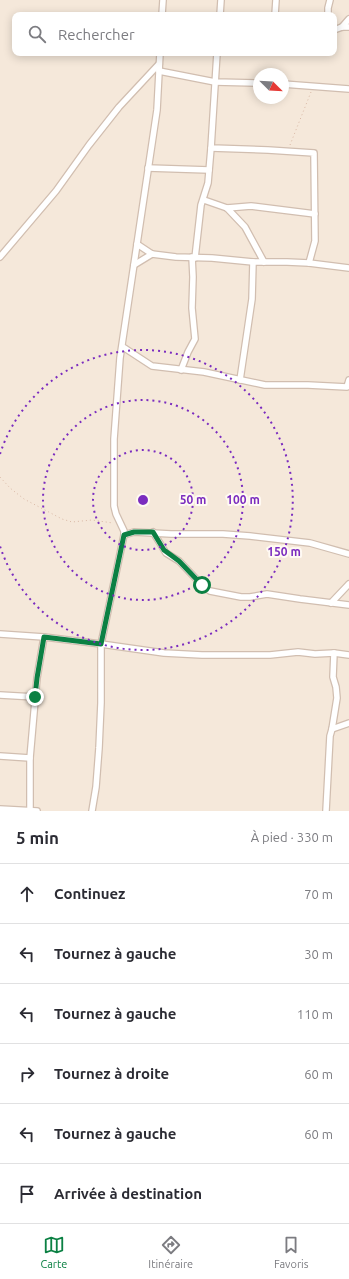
<!DOCTYPE html>
<html lang="fr">
<meta charset="utf-8">
<style>
:root{--surface:#fff;--page:#f7f7f7;--text:#2b2b33;--muted:#7c7c81;--line:#e1e1e2;--accent:#0b8043}
body{margin:0;font-family:Ubuntu,sans-serif;background:var(--page);color:var(--text)}
.compass{position:absolute;left:253px;top:68px;width:36px;height:36px;border-radius:50%;background:var(--surface);box-shadow:0 2px 10px #0003;rotate:114deg}
.stop{position:absolute;width:12px;height:12px;margin:-9px;border:3px solid #0b8043;border-radius:50%;background:#fff}
.stop.end{background:#0b8043;border-color:#fff;box-shadow:0 1px 4px #0008}
.list{margin:0;padding:0;list-style:none}
h2{display:flex;justify-content:space-between;align-items:center;height:52px;margin:0;padding:0 16px;font-size:17px}
h2 small{font-size:13px;font-weight:400;color:var(--muted)}
.list li{display:grid;grid-template-columns:26px 1fr auto;gap:12px;align-items:center;box-sizing:border-box;height:60px;padding:0 16px;border-top:1px solid var(--line)}
.list b{display:block;font-size:15px;white-space:nowrap}
.list em{font-size:13px;font-style:normal;color:var(--muted)}
.icon{flex:none;width:22px;height:22px;fill:none;stroke:currentColor;stroke-width:2;stroke-linecap:round;stroke-linejoin:round}
.map{position:relative;flex:none;width:349px;height:811px;overflow:hidden}
.search{position:absolute;background:var(--surface);box-shadow:0 2px 10px #0003;left:12px;right:12px;top:12px;height:44px;display:flex;align-items:center;gap:10px;box-sizing:border-box;padding:0 14px;border-radius:8px;color:var(--muted);font-size:15px}
.sheet{height:412px;background:var(--surface)}
nav{display:flex;justify-content:space-around;align-items:center;box-sizing:border-box;height:56px;border-top:1px solid var(--line);background:var(--surface);font-size:11px;color:var(--muted)}
nav a{display:grid;justify-items:center;gap:2px}
nav .on{color:var(--accent)}
.map>svg:first-child{display:block}
.residential{fill:#f5e8da;fill-rule:evenodd}
.lines{fill:none;stroke-linecap:round;stroke-linejoin:round}
.street-casing{stroke:#d1beb0;stroke-width:8}
.path{stroke:#d9b8a5;stroke-width:1;stroke-dasharray:1 3;stroke-linecap:butt}
.street{stroke:#fff;stroke-width:5.5}
.route{stroke:#0b8043;stroke-width:5}
.ring{fill:none;stroke:#7b2cbf;stroke-width:2;stroke-dasharray:2 4}
.centre{fill:#7b2cbf;stroke:#fffaf3;stroke-width:2}
.ring-label{font-size:12px;text-anchor:middle;font-weight:bold;fill:#7b2cbf;stroke:#fffaf3;stroke-width:4;stroke-linejoin:round;paint-order:stroke}
</style>
<div class="map">
<svg width="349" height="811" viewBox="0 0 349 811">
<rect width="100%" height="100%" fill="#fdf6ec"/>
<path class="residential" d="M0 0H349V811H0ZM15 15H334V53H15ZM259 74H283V98H259Z"/>
<g class="lines">
<g class="street-casing">
<g id="street">
<polyline points="162,15 163,0"/>
<polyline points="220,15 221,0"/>
<polyline points="275,15 276,0"/>
<polyline points="328,15 328,8 330,0"/>
<polyline points="342,27 349,19"/>
<polyline points="334,30 342,27 349,27"/>
<polyline points="217,53 211,148 268,150 314,153 315,241 309,263"/>
<polyline points="159,71 215,82 259,83"/>
<polyline points="283,84 349,89"/>
<polyline points="148,168 209,170"/>
<polyline points="204,200 227,208 245,227 264,262"/>
<polyline points="227,208 251,206 315,214"/>
<polyline points="137,244 152,254 176,257 212,258 253,262 287,262 309,263 349,268"/>
<polyline points="0,257 56,191 89,145 119,107 159,64"/>
<polyline points="195,258 201,205 208,183 211,148"/>
<polyline points="134,265 152,254"/>
<polyline points="123,347 152,366 204,372 265,385 308,385 347,387 349,380"/>
<polyline points="181,370 188,352 195,339 192,308 193,277 192,257"/>
<polyline points="240,380 252,299 253,262"/>
<polyline points="153,532 166,553 179,561 202,585 210,591 241,597 250,597 267,594 300,599 349,605"/>
<polyline points="124,535 134,532 171,534 223,534 250,536 310,543 349,554"/>
<polyline points="331,603 349,584"/>
<polyline points="0,634 44,637 101,644 164,653 202,655 270,655 298,652 315,654 334,653 333,677 336,687 337,698 332,729 330,736 326,811"/>
<polyline points="334,653 349,655"/>
<polyline points="0,695 35,697"/>
<polyline points="332,729 349,723"/>
<polyline points="0,756 30,758"/>
<polyline points="0,809 37,811"/>
<polyline points="30,811 30,758 37,678 44,637"/>
<polyline points="92,811 96,787 99,748 101,703 101,644 124,535 124,531 116,514 114,506 114,439 120,358 157,110 160,53"/>
</g>
</g>
<g class="path">
<polyline points="290,145 311,92"/>
<polyline points="0,477 10,488 24,499 62,519 72,522 92,520 113,523"/>
</g>
<use href="#street" class="street"/>
</g>
<g class="lines">
<polyline class="route" points="35,697 37,678 44,637 101,644 124,535 134,532 153,532 164,550 179,561 202,585"/>
</g>
<g class="ring">
<circle cx="143" cy="500" r="50"/>
<circle cx="143" cy="500" r="100"/>
<path d="M0 454A150 150 0 1 1 0 546"/>
</g>
<circle cx="143" cy="500" r="6" class="centre"/>
<g class="ring-label">
<text x="193" y="504">50 m</text>
<text x="243" y="504">100 m</text>
<text x="284" y="556">150 m</text>
</g>
</svg>
<svg class="compass" viewBox="-18 -18 36 36"><path d="M0-13l5 13h-10z" fill="#e53935"/><path d="M0 13l5-13h-10z" fill="#7c7c81"/></svg>
<div class="stop" style="left:202px;top:585px"></div>
<div class="stop end" style="left:35px;top:697px"></div>
<div class="search"><svg class="icon" aria-label="search" viewBox="0 0 24 24"><circle cx="10" cy="10" r="6"/><path d="M15 15l6 6"/></svg>Rechercher</div>
</div>
<section class="sheet">
<h2>5 min<small>À pied · 330 m</small></h2>
<ul class="list">
<li><svg class="icon" aria-label="ahead" viewBox="0 0 24 24"><path d="M12 20V5M6 11l6-6 6 6"/></svg><div><b>Continuez</b></div><em>70 m</em></li>
<li><svg class="icon" aria-label="left" viewBox="0 0 24 24"><path d="M17 20v-9H6M10 6l-5 5 5 5"/></svg><div><b>Tournez à gauche</b></div><em>30 m</em></li>
<li><svg class="icon" aria-label="left" viewBox="0 0 24 24"><path d="M17 20v-9H6M10 6l-5 5 5 5"/></svg><div><b>Tournez à gauche</b></div><em>110 m</em></li>
<li><svg class="icon" aria-label="right" viewBox="0 0 24 24"><path d="M7 20v-9h11M14 6l5 5-5 5"/></svg><div><b>Tournez à droite</b></div><em>60 m</em></li>
<li><svg class="icon" aria-label="left" viewBox="0 0 24 24"><path d="M17 20v-9H6M10 6l-5 5 5 5"/></svg><div><b>Tournez à gauche</b></div><em>60 m</em></li>
<li><svg class="icon" aria-label="arrive" viewBox="0 0 24 24"><path d="M6 21V4h12l-3 4 3 4H6"/></svg><div><b>Arrivée à destination</b></div></li>
</ul>
</section>
<nav>
<a class="on"><svg class="icon" aria-label="map" viewBox="0 0 24 24"><path d="M3 6l6-2 6 2 6-2v14l-6 2-6-2-6 2zM9 4v14M15 6v14"/></svg>Carte</a>
<a><svg class="icon" aria-label="directions" viewBox="0 0 24 24"><path d="M12 3l9 9-9 9-9-9zM9 14v-3h6M13 9l2 2-2 2"/></svg>Itinéraire</a>
<a><svg class="icon" aria-label="saved" viewBox="0 0 24 24"><path d="M7 4h10v16l-5-4-5 4z"/></svg>Favoris</a>
</nav>
